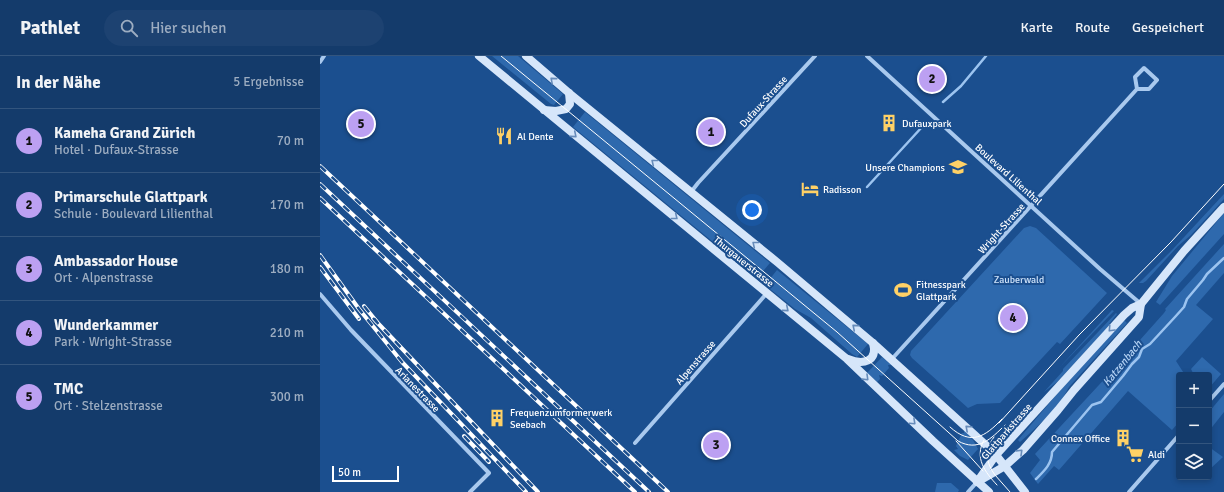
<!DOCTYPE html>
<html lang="de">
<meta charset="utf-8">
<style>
:root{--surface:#143b6b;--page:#1d4271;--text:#f1f3f6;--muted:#9dadc1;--line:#33557e;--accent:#bca0f2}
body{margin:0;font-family:Signika,sans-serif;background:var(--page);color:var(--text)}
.controls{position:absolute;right:12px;bottom:12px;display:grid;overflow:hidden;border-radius:4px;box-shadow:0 2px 6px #0003}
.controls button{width:36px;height:36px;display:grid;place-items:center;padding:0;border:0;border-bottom:1px solid var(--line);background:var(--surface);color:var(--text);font:20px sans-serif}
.scale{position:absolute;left:12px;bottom:10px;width:67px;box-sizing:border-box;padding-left:4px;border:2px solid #fff;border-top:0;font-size:11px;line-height:14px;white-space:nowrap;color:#fff;-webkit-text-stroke:3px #1b4f8f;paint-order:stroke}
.you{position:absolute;left:432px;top:154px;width:14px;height:14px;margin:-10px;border:3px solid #fff;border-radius:50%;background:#1a73e8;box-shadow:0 0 0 6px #1a73e833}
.badge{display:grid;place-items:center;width:26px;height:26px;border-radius:50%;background:var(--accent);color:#111;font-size:13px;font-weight:700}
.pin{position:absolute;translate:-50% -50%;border:2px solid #fff;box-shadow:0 1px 4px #0006}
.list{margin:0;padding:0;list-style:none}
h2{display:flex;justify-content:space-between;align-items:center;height:52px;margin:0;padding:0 16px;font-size:17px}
h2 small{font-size:13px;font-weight:400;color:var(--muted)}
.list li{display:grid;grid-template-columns:26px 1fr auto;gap:12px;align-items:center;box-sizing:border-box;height:64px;padding:0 16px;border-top:1px solid var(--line)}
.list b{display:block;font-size:15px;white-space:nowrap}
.list p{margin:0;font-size:13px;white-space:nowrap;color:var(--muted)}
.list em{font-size:13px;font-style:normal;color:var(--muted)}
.icon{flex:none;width:22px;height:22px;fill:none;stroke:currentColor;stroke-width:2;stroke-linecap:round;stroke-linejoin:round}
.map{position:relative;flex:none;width:904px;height:436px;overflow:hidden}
header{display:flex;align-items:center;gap:24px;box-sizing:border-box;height:56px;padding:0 20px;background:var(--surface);border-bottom:1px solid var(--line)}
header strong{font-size:19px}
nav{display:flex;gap:22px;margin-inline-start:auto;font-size:14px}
.search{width:280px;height:36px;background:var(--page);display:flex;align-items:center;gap:10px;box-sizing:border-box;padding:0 14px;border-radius:22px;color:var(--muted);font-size:15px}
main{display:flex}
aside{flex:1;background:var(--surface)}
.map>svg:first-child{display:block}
.green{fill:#2e69ad}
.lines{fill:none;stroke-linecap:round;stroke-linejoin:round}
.stream{stroke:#9cc4f0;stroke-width:2.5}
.street{stroke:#a9c9ee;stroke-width:4}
.secondary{stroke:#d6e6fa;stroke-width:8}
.tram{stroke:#fff;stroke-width:1}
.rail-casing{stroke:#fff;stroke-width:4}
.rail{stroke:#1b4f8f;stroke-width:2.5;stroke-dasharray:8;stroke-linecap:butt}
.oneway{stroke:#668bba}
.labels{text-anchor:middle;stroke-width:4;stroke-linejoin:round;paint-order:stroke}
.street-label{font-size:10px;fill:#fff;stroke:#1b4f8f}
.poi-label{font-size:10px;fill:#fff;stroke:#1b4f8f;text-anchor:start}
.park-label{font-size:10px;fill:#cfe3fa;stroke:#1b4f8f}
.water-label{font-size:11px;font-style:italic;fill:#b5d3f5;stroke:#1b4f8f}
</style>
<header>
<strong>Pathlet</strong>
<div class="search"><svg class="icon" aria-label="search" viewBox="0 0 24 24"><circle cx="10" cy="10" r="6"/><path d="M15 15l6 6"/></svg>Hier suchen</div>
<nav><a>Karte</a><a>Route</a><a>Gespeichert</a></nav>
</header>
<main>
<aside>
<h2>In der Nähe<small>5 Ergebnisse</small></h2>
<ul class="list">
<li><span class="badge">1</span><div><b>Kameha Grand Zürich</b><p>Hotel · Dufaux-Strasse</p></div><em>70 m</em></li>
<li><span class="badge">2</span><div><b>Primarschule Glattpark</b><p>Schule · Boulevard Lilienthal</p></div><em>170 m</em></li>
<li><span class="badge">3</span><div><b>Ambassador House</b><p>Ort · Alpenstrasse</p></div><em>180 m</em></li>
<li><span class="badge">4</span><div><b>Wunderkammer</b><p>Park · Wright-Strasse</p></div><em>210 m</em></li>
<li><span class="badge">5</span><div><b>TMC</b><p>Ort · Stelzenstrasse</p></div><em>300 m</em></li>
</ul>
</aside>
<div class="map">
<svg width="904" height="436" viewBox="0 0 904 436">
<rect width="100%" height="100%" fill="#1b4f8f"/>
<g class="green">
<polygon points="172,0 198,0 243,38 234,49 231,48"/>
<polygon points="265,56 450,207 437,222 253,71"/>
<polygon points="904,138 904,143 871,179 858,190 826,225 823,227 819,227 853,193"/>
<polygon points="904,157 904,178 840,249 836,246 852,220"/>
<polygon points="710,170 716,172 787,237 740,288 737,286 680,347 657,348 648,352 592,302 590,299 591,295 704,172"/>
<path d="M904 188V217L876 249 893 263 856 305 865 319H859V366L852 374 808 335 739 414 734 410 718 428 710 417 720 404 715 398C758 351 802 305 844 257L846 254 845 253Z"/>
<polygon points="457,214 548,288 537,301 532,298 491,262 475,253 445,229"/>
<polygon points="792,254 794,255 739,312"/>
<polygon points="796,257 797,258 789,268 790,269 737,326 724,336 743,315 743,313"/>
<path d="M804 264 807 267 749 331C738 353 718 370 700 386L698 384 743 331Z"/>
<polygon points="562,301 572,309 568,309 569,312 562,320 559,319 560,323 557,326 547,317"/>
<polygon points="882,301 901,318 889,332 889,319 874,319 871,313"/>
<polygon points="904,338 904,356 889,375 889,356"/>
<polygon points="644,374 653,384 658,393 648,404 640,400 634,394 638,393 636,390 642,377 644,377"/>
<polygon points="889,391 903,401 889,414"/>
<polygon points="617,427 631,427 639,434 638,436 615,436"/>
</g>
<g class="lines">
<g class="stream">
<polyline points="623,46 641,30 666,0"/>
<polyline points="547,131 602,71"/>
<path d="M716 423C724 415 732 408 732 396L772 349 781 346 803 320 812 308 819 301 822 293 830 288 855 261 864 251 867 243 883 224 887 218 904 202"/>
</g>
<g class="street">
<polyline points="547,0 780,213 821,248"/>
<polyline points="0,6 4,0"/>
<polyline points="371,136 378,127 495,0"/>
<polyline points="0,238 31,274 169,417 150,436"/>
<polyline points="571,304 817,33 815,21 824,12 837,24 829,33 817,33"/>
<polyline points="889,345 904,328"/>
<polyline points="315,387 447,237"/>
<polyline points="648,436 657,426"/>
<polyline points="809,436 859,379"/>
</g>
<g class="secondary">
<polyline points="159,0 527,303 613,385 669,436"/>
<polyline points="206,0 249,37 457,206 553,287 668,391 676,399 705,436"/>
<polyline points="224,54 236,55 246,53 250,48 249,37"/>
<path d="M528 303C543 309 558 306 553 287"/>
<polyline points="659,425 685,410 703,394 738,354 754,334 819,261 821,248"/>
<polyline points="657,426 676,399 804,259 812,252 821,248 864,195 904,151"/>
</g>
<g class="tram">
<path d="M181 0 517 276 638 385C658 396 671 383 685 369"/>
<polyline points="679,367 759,279 851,186 904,128"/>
<path d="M630 371C651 390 665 381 682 363"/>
<path d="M674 381C664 394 666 407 675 419"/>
<path d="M664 384C654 402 665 416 677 429"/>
<polyline points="636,385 663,415"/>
<polyline points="675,419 690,436"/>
</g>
<g class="rail-casing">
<g id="rail">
<polyline points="0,110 348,436"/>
<polyline points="0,128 329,436"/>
<polyline points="0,142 315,436"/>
<polyline points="0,199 39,253 82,306 206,436"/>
<polyline points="0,211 39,263"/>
<polyline points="44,250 57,266"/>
<polyline points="53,262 218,436"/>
<polyline points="144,380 169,406"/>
</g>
</g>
<use href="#rail" class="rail"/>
</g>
<defs><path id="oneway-chevron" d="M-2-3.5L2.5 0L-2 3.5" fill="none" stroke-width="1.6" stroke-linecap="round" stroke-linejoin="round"/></defs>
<g class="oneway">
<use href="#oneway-chevron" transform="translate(233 24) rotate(-139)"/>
<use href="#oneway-chevron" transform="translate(254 79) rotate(40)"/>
<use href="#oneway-chevron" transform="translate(334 106) rotate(-141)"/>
<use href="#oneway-chevron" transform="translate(355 161) rotate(39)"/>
<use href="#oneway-chevron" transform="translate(435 188) rotate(-141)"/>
<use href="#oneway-chevron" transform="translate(466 253) rotate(40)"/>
<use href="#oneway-chevron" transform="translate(535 271) rotate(-140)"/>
<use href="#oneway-chevron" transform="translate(791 273) rotate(133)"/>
<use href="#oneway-chevron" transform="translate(546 322) rotate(44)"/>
<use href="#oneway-chevron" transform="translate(593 366) rotate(43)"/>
<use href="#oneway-chevron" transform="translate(648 372) rotate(-138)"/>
<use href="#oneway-chevron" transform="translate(700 396) rotate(-44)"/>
</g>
<defs>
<g id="building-bare" transform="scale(1.38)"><path d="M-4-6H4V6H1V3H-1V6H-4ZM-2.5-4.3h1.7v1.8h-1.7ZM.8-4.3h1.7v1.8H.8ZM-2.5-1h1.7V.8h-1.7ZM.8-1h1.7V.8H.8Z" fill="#ffd166" stroke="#1b4f8f" stroke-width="2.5" paint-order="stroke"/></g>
<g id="restaurant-bare" transform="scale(1.38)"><path d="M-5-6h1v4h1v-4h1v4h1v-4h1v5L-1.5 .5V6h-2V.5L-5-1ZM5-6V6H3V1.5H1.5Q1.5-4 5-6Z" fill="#ffd166" stroke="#1b4f8f" stroke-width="2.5" paint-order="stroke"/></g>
<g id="school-bare" transform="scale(1.38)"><path d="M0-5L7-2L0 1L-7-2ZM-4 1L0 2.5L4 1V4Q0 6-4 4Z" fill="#ffd166" stroke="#1b4f8f" stroke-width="2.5" paint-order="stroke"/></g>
<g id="hotel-bare" transform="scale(1.38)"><path d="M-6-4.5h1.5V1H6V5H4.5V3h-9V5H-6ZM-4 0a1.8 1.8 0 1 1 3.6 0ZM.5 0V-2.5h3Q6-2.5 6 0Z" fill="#ffd166" stroke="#1b4f8f" stroke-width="2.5" paint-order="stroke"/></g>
<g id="stadium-bare" transform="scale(1.38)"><path d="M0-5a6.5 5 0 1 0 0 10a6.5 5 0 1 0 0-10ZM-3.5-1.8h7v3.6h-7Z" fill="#ffd166" stroke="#1b4f8f" stroke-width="2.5" paint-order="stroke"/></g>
<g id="supermarket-bare" transform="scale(1.38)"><path d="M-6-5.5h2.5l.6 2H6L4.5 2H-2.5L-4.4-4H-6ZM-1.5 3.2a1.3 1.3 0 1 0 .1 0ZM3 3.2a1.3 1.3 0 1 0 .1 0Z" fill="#ffd166" stroke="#1b4f8f" stroke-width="2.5" paint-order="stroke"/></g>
</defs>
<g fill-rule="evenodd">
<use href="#building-bare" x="569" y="67"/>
<use href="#restaurant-bare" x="184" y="80"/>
<use href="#school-bare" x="638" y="111"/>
<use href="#hotel-bare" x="490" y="133"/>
<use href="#stadium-bare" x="583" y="234"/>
<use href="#building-bare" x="177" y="362"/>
<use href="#building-bare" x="803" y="382"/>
<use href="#supermarket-bare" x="815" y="398"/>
</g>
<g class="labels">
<g class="street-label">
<text transform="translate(443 45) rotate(-48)" y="4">Dufaux-Strasse</text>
<text transform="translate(689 118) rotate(42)" y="4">Boulevard Lilienthal</text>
<text transform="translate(681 172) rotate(-48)" y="4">Wright-Strasse</text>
<text transform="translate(424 205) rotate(39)" y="4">Thurgauerstrasse</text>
<text transform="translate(375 306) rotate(-49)" y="4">Alpenstrasse</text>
<text transform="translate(98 333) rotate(46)" y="4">Arianestrasse</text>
<text transform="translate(686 375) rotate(-49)" y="4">Glattparkstrasse</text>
</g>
<g class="poi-label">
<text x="582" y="71">Dufauxpark</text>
<text x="197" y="84">Al Dente</text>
<text x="625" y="115" text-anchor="end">Unsere Champions</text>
<text x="503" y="137">Radisson</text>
<text x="596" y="232">Fitnesspark<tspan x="596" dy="12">Glattpark</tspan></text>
<text x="190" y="360">Frequenzumformerwerk<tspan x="190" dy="12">Seebach</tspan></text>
<text x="790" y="386" text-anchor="end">Connex Office</text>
<text x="828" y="402">Aldi</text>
</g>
<g class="park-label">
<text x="699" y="227">Zauberwald</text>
</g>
<g class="water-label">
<text transform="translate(802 307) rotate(-51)" y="4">Katzenbach</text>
</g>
</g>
</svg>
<div class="controls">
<button>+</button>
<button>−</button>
<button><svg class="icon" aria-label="layers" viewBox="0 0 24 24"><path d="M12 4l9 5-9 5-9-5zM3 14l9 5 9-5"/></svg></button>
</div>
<div class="scale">50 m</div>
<div class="you"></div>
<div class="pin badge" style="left:391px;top:76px">1</div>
<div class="pin badge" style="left:612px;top:23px">2</div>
<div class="pin badge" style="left:396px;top:389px">3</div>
<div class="pin badge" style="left:693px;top:262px">4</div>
<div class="pin badge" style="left:41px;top:68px">5</div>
</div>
</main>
